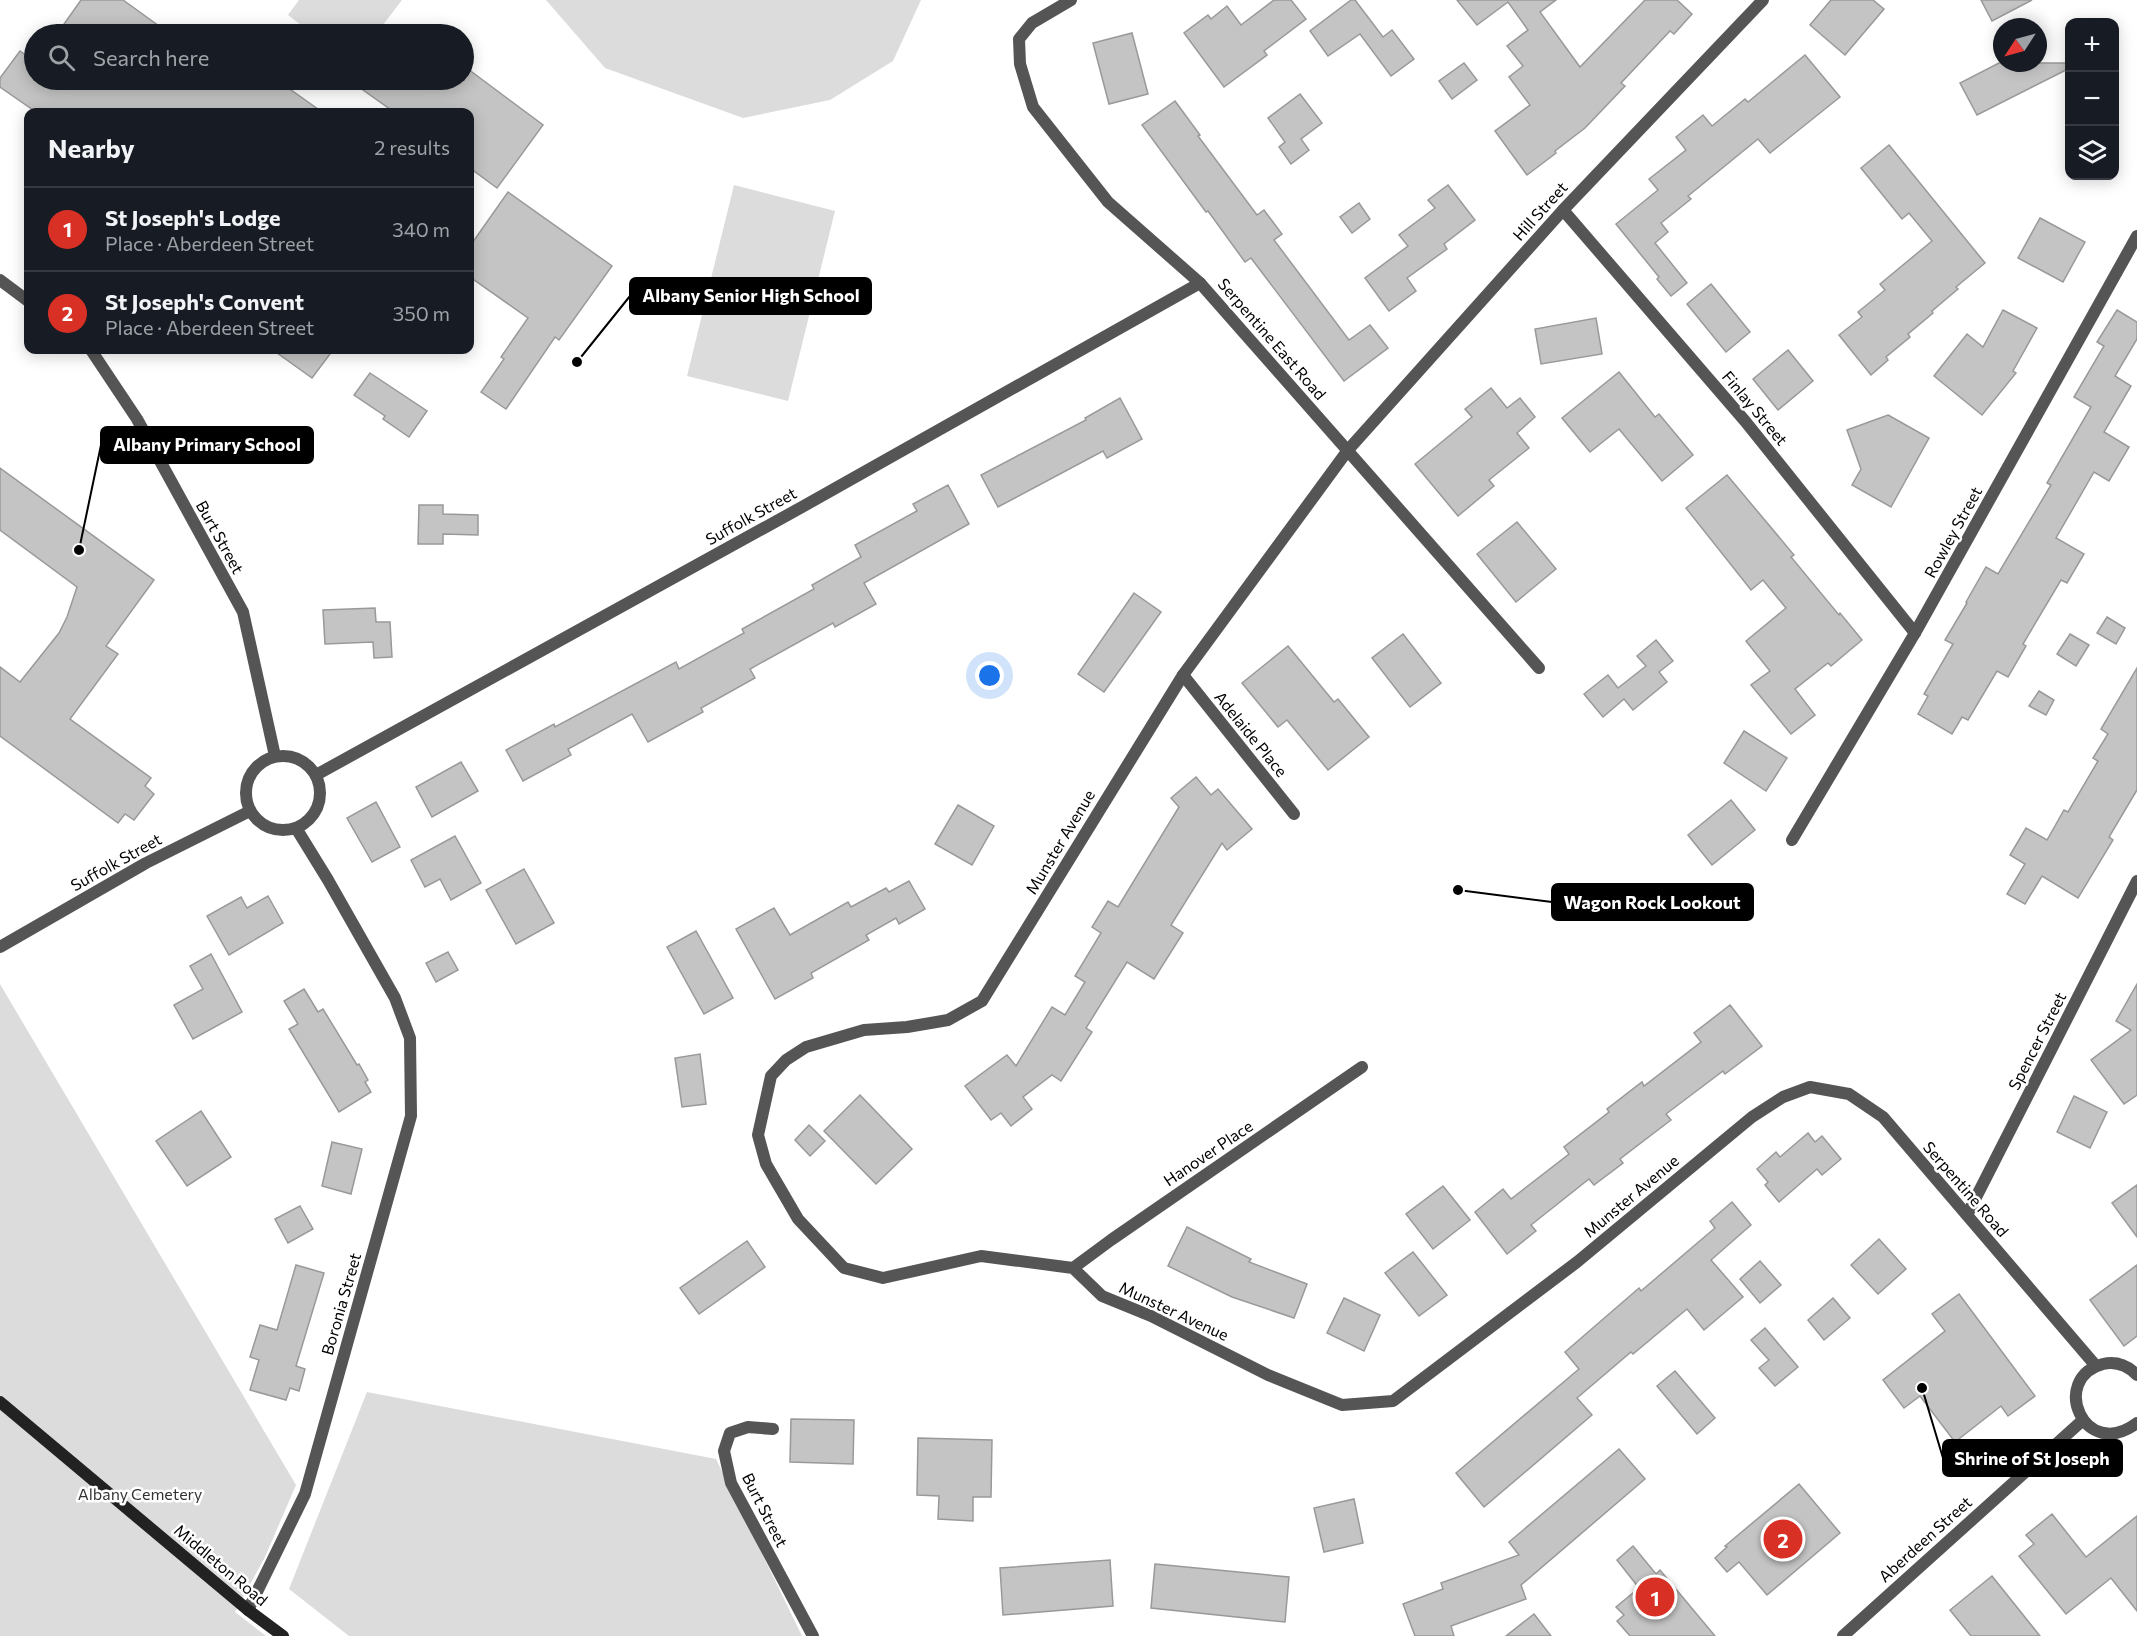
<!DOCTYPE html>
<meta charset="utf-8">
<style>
:root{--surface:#171b24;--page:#20242c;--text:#f1f3f6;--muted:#9ea1a6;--line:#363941;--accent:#d93025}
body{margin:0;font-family:Commissioner,sans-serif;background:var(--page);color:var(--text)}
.controls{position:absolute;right:18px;top:18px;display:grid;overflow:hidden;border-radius:12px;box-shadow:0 3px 15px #0003}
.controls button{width:54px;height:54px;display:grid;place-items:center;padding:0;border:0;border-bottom:2px solid var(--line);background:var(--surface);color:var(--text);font:30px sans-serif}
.compass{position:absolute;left:1993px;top:18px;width:54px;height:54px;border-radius:50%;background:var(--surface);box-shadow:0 3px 15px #0003;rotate:234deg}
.you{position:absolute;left:990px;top:676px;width:21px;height:21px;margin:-15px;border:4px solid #fff;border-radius:50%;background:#1a73e8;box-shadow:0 0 0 9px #1a73e833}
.badge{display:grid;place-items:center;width:39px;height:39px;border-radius:50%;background:var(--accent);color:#fff;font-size:20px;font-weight:700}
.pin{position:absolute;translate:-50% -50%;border:3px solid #fff;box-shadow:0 2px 6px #0006}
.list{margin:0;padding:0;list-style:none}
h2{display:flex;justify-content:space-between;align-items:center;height:78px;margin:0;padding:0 24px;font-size:26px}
h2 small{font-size:20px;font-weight:400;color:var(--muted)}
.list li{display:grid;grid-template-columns:39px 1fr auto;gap:18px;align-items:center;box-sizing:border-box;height:84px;padding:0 24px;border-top:2px solid var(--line)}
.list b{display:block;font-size:22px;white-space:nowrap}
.list p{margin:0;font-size:20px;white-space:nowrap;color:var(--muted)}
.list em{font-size:20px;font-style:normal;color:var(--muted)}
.icon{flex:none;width:33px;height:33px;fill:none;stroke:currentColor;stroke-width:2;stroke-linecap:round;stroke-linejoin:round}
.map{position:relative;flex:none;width:2137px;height:1636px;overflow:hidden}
.search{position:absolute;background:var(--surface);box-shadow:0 3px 15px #0003;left:24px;top:24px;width:450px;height:66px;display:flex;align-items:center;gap:15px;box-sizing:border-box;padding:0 21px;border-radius:33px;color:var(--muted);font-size:22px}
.panel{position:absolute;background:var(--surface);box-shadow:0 3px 15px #0003;left:24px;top:108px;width:450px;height:246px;border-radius:12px}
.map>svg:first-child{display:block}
.green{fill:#dcdcdc}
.building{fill:#c4c4c4;stroke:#999;stroke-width:1.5}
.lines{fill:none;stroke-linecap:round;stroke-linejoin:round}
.street{stroke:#555;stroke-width:12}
.secondary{stroke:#222;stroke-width:12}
.labels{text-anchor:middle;stroke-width:5;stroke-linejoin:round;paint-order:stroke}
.street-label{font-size:16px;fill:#000;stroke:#fff}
.park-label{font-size:16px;fill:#333;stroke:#fff}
.leader{fill:none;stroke:#000;stroke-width:2}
.callout-dot{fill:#000;stroke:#fff;stroke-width:2}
.callout{fill:#000;stroke:#000;stroke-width:2}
.callout-label{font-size:18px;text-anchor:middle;font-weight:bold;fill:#fff}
</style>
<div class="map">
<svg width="2137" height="1636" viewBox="0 0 2137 1636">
<rect width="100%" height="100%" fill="#fff"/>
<g class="green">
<polygon points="299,0 402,0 376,34 295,34 301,25 288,15"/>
<polygon points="546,0 921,0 893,61 830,100 743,118 605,68"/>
<polygon points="734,185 835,211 788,401 687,376"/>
<polygon points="0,984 296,1485 265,1557 235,1612 266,1636 0,1636"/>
<polygon points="367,1392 716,1459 802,1636 349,1636 289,1589"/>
</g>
<g class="building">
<polygon points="81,0 123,0 170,34 57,34"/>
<polygon points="1274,0 1291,0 1306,19 1264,51 1267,55 1224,87 1184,33 1208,15 1211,19 1227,6 1241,25"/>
<polygon points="1351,0 1355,0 1383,37 1392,30 1414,59 1391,76 1360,34 1328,56 1310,31"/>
<polygon points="1457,0 1556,0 1540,12 1580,67 1645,0 1677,0 1692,14 1674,34 1670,31 1621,83 1625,86 1585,128 1555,151 1556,153 1527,175 1495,131 1530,105 1509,77 1523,66 1507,46 1528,30 1508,2 1477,25"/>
<polygon points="1831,0 1873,0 1884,9 1845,55 1810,25"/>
<polygon points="1981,0 2032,0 1992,21"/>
<polygon points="1132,33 1148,94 1109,104 1093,43"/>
<polygon points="20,51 34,61 34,80 277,80 322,112 36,112 0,87 0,78"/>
<polygon points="1805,55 1840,97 1770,153 1758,139 1688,196 1691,199 1661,223 1668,232 1655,243 1687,283 1671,296 1657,279 1659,277 1616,224 1658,190 1649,179 1686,150 1676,137 1703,115 1712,126 1745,99 1748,102"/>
<polygon points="1464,63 1477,80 1452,99 1439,81"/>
<polygon points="1999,63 2070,63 2070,68 1977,115 1960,83"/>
<polygon points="464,66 543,125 497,188 470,168 470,112 394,112 349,80 464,80"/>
<polygon points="1300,94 1322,123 1301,139 1309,150 1291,164 1279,147 1285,142 1268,118"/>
<polygon points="1175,101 1200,135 1198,136 1257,215 1264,210 1282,234 1274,240 1349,340 1370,325 1388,348 1344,381 1251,258 1245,262 1208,211 1206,212 1142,125"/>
<polygon points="1889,145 1985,263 1956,287 1958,289 1932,311 1933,313 1908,334 1910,337 1886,357 1888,360 1871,375 1839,335 1862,317 1858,312 1885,290 1880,284 1932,241 1909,213 1902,219 1861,168"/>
<polygon points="1448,185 1475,220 1444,244 1447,249 1407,278 1416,291 1389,311 1365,278 1408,246 1399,235 1435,208 1428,200"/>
<polygon points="508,192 612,266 559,340 555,337 506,409 481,392 504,359 501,357 528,318 470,277 470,246"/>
<polygon points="1359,203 1370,219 1352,233 1340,217"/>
<polygon points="2040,218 2085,242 2063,282 2018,258"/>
<polygon points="1711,284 1750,332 1726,352 1687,304"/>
<polygon points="2003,310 2037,328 2013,371 2016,373 1982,415 1934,376 1967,334 1983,347"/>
<polygon points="2117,310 2137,322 2137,339 2115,376 2131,386 2104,432 2129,447 2109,481 2094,472 2056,538 2084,554 2067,583 2061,580 2023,644 2026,646 2008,677 1997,671 1968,720 1962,717 1952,734 1918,714 1928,696 1924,694 1953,644 1945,640 1967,603 1966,602 1986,567 1998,574 2051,485 2047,483 2091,407 2074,397 2104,346 2097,342"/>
<polygon points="1596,318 1602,354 1541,364 1535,329"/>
<polygon points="273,350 333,350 312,378"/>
<polygon points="1788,350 1813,381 1778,410 1753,379"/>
<polygon points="1619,372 1655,417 1659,414 1693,455 1662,481 1619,429 1590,452 1562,418"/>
<polygon points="370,373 427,411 409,437 383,419 385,416 354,395"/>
<polygon points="1491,388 1507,408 1520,398 1535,417 1517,433 1529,448 1489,480 1494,486 1458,516 1415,464 1472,417 1465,409"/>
<polygon points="1120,398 1142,439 1107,458 1103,451 998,507 981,475 1086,420 1085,418"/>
<polygon points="1888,415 1929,438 1891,507 1852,485 1861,469 1847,430"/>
<polygon points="0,468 154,580 106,646 118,654 70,719 151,778 145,786 154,794 134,820 125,814 118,823 0,736 0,667 20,682 59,633 67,617 77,587 0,530"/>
<polygon points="1727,475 1794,555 1791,557 1839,615 1840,613 1862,640 1831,666 1828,663 1795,689 1815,715 1791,734 1751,685 1770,671 1746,641 1786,608 1763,580 1751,590 1686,508"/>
<polygon points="948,485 969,524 864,583 876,604 835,627 833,623 750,669 755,678 701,708 703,712 648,742 632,714 568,749 571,755 523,781 506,750 554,724 555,727 676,662 679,669 744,633 742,629 814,589 812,585 861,557 855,545 917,511 913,504"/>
<polygon points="419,505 443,505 443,514 478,515 478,535 443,534 443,544 418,544"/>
<polygon points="1517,522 1556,569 1516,602 1477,554"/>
<polygon points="1134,593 1161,612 1104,692 1078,674"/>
<polygon points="375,608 376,622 390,622 392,657 374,658 373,642 325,644 323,610"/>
<polygon points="2107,617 2125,628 2116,644 2097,633"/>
<polygon points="1403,634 1441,683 1410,707 1372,658"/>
<polygon points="2070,634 2089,645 2076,666 2057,654"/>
<polygon points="1656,640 1673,661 1659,672 1667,682 1633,710 1624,699 1603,717 1584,694 1608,675 1618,688 1646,666 1637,656"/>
<polygon points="1288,646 1334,702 1338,699 1369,737 1328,770 1287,720 1278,727 1242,683"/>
<polygon points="2137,668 2137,790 2109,837 2113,840 2078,898 2042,876 2025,904 2007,894 2025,864 2010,855 2026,828 2047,840 2064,810 2068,812 2098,761 2093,758 2108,734 2101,729"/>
<polygon points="2039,691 2054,700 2046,715 2029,706"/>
<polygon points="1744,731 1787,758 1766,791 1724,763"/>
<polygon points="461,762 478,791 432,817 416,787"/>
<polygon points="1196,777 1211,795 1218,789 1252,829 1227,850 1222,843 1171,925 1183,933 1154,979 1127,962 1086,1028 1092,1032 1061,1081 1052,1075 1023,1097 1032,1109 1011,1126 1001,1113 991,1120 965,1086 1007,1055 1016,1066 1052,1007 1065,1015 1085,982 1075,976 1101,933 1092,927 1108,901 1118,907 1179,807 1171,798"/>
<polygon points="1731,800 1755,830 1712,865 1688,835"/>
<polygon points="376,802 400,847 372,862 347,818"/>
<polygon points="958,805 994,826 972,865 935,844"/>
<polygon points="455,836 481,883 451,900 440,879 425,887 411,860"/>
<polygon points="524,869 554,923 516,944 486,890"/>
<polygon points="909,881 925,909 899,924 896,918 866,935 869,940 811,973 813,978 775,999 736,929 774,908 790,935 848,902 851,907 886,888 889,892"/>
<polygon points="268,896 283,923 229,955 207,916 241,897 247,908"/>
<polygon points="696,931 733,998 704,1014 667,947"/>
<polygon points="448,952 458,970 436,982 426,963"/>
<polygon points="211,954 242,1012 193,1039 174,1005 203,989 190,966"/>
<polygon points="2137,984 2137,1095 2124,1104 2091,1060 2131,1030 2116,1021"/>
<polygon points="304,989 318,1012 323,1009 357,1065 359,1064 368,1080 365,1082 371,1092 339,1112 289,1029 298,1024 284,1001"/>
<polygon points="1730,1005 1762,1046 1725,1074 1723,1071 1666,1114 1671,1120 1620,1159 1623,1163 1594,1185 1589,1179 1531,1225 1536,1231 1507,1254 1475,1212 1503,1189 1511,1199 1569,1154 1564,1147 1609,1112 1607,1109 1642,1082 1644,1086 1701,1042 1694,1033"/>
<polygon points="700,1054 706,1104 682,1107 675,1058"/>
<polygon points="860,1095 912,1149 876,1184 824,1131"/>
<polygon points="2074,1096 2107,1112 2090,1148 2057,1132"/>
<polygon points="201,1111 231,1157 187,1186 156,1141"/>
<polygon points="809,1125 825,1141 810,1156 795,1140"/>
<polygon points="1808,1133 1815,1142 1822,1136 1841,1159 1822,1175 1817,1169 1779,1202 1765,1185 1768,1182 1757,1169 1776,1152 1780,1157"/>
<polygon points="332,1142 362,1149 351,1194 322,1186"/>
<polygon points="2137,1185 2137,1237 2112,1203"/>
<polygon points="1443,1186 1470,1220 1433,1249 1406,1214"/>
<polygon points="1732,1202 1751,1225 1711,1260 1743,1297 1704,1330 1687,1309 1633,1354 1631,1352 1577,1398 1592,1415 1484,1507 1456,1473 1579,1369 1565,1352 1639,1288 1641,1291 1715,1228 1710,1221"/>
<polygon points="300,1206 313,1229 288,1243 275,1219"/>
<polygon points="1187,1227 1251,1259 1249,1262 1307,1284 1294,1318 1232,1297 1168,1266"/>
<polygon points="1879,1239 1906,1269 1878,1294 1851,1265"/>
<polygon points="747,1241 765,1267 699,1314 680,1288"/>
<polygon points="1413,1252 1447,1295 1419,1316 1385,1273"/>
<polygon points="1760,1261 1781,1285 1760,1303 1740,1279"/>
<polygon points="296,1265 324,1273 296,1366 305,1369 299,1391 290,1388 286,1400 250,1390 259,1360 250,1357 260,1325 277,1330"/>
<polygon points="2137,1265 2137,1336 2124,1346 2090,1300"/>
<polygon points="1959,1294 2035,1396 2008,1416 2001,1406 1955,1442 1920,1396 1904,1408 1883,1380 1945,1331 1932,1314"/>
<polygon points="1344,1298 1380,1315 1364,1351 1327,1333"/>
<polygon points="1833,1298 1850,1318 1824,1340 1808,1320"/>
<polygon points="1765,1328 1798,1367 1775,1386 1759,1368 1769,1360 1751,1340"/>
<polygon points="1675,1371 1715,1418 1697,1434 1657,1386"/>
<polygon points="791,1419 854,1420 853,1464 790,1462"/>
<polygon points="918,1438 992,1440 991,1497 973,1497 973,1521 938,1519 939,1496 917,1495"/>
<polygon points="1619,1449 1645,1479 1521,1585 1526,1599 1451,1626 1454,1636 1415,1636 1403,1604 1443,1589 1441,1583 1519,1555 1509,1542"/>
<polygon points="1799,1484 1840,1533 1767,1595 1739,1562 1727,1572 1715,1558 1727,1547 1725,1546"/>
<polygon points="1354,1499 1363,1543 1324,1552 1314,1508"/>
<polygon points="2052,1514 2086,1557 2137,1516 2137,1611 2111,1578 2066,1614 2019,1556 2034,1544 2026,1535"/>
<polygon points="1633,1546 1656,1574 1660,1570 1715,1636 1630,1636 1617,1621 1624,1615 1616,1607 1639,1588 1617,1560"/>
<polygon points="1110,1560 1113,1606 1003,1615 1000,1568"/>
<polygon points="1155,1564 1289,1577 1285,1622 1151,1608"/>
<polygon points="1992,1576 2040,1636 1971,1636 1950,1610"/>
<polygon points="1534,1614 1551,1636 1506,1636"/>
</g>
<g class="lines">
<g class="street">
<polyline points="1071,0 1032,23 1019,39 1020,64 1033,107 1108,202 1200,283 1539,668"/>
<polyline points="1763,0 1563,210 1348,450 1183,675 982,1001 948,1020 907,1027 864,1030 806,1047 786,1060 771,1076 758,1135 766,1164 798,1219 844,1268 883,1278 981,1256 1073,1268 1102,1296 1151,1316 1268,1375 1342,1405 1393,1401 1577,1262 1752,1117 1783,1097 1810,1087 1849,1094 1883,1117 2096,1366"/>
<polyline points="1563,210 1745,421 1915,633"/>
<polyline points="0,280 28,301"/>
<polyline points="91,350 137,419 243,612 275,756"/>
<polyline points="1183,675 1294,814"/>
<circle cx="283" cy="793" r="37"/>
<polyline points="316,775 802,507 1200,283"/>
<polyline points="1792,840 1915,633 2137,236"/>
<polyline points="0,947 146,863 250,811"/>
<polyline points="1967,1215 2137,881"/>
<polyline points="1073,1268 1111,1240 1362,1067"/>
<path d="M2137 1375C2128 1366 2116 1361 2103 1364 2049 1378 2084 1463 2137 1423"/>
<polyline points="773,1429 748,1427 730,1433 724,1451 731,1483 813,1636"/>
<polyline points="248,1610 305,1494 411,1116 410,1038 395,998 328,880 296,828"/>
<polyline points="1843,1636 2083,1420"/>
</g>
<polyline class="secondary" points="0,1402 248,1610 283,1636"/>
</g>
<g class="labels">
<g class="street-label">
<text transform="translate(1540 211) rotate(-48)" y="6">Hill Street</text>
<text transform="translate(1272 339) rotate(49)" y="6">Serpentine East Road</text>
<text transform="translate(1755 408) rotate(50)" y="6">Finlay Street</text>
<text transform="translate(751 516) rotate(-29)" y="6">Suffolk Street</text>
<text transform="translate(1953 532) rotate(-61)" y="6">Rowley Street</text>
<text transform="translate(220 537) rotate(61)" y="6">Burt Street</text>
<text transform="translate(1251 734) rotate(51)" y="6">Adelaide Place</text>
<text transform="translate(1060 842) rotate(-59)" y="6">Munster Avenue</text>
<text transform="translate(116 862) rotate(-29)" y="6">Suffolk Street</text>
<text transform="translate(2037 1041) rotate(-63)" y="6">Spencer Street</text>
<text transform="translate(1208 1153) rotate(-34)" y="6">Hanover Place</text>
<text transform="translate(1966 1189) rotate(49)" y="6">Serpentine Road</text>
<text transform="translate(1631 1196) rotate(-40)" y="6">Munster Avenue</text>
<text transform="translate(341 1304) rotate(-74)" y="6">Boronia Street</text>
<text transform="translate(1174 1311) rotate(25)" y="6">Munster Avenue</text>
<text transform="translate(765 1510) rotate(63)" y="6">Burt Street</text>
<text transform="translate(1925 1539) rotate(-42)" y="6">Aberdeen Street</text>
<text transform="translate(221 1565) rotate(40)" y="6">Middleton Road</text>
</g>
<g class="park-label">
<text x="140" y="1500">Albany Cemetery</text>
</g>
</g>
<path class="leader" d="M577 362L630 296M79 550L101 445M1458 890L1552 902M1922 1388L1943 1458"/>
<g class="callout-dot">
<circle cx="577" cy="362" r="6"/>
<circle cx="79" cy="550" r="6"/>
<circle cx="1458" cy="890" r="6"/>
<circle cx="1922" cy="1388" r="6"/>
</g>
<g class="callout">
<rect x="630" y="278" width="241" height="36" rx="6"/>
<rect x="101" y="427" width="212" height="36" rx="6"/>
<rect x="1552" y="884" width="201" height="36" rx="6"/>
<rect x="1943" y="1440" width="179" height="36" rx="6"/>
</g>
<g class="callout-label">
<text x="751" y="302">Albany Senior High School</text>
<text x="207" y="451">Albany Primary School</text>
<text x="1652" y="909">Wagon Rock Lookout</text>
<text x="2032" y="1465">Shrine of St Joseph</text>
</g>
</svg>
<div class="controls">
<button>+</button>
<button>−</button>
<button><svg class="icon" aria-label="layers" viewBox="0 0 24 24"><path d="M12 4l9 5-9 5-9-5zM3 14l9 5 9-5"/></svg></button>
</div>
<svg class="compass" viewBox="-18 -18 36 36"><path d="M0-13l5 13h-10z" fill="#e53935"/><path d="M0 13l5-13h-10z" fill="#9ea1a6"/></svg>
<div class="you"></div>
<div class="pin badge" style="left:1655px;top:1597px">1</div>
<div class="pin badge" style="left:1783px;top:1539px">2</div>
<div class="search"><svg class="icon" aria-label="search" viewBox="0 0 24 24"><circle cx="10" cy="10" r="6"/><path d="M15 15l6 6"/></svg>Search here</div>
<section class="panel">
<h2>Nearby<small>2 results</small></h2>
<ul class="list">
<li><span class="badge">1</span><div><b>St Joseph's Lodge</b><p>Place · Aberdeen Street</p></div><em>340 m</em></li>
<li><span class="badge">2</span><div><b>St Joseph's Convent</b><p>Place · Aberdeen Street</p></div><em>350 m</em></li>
</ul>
</section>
</div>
